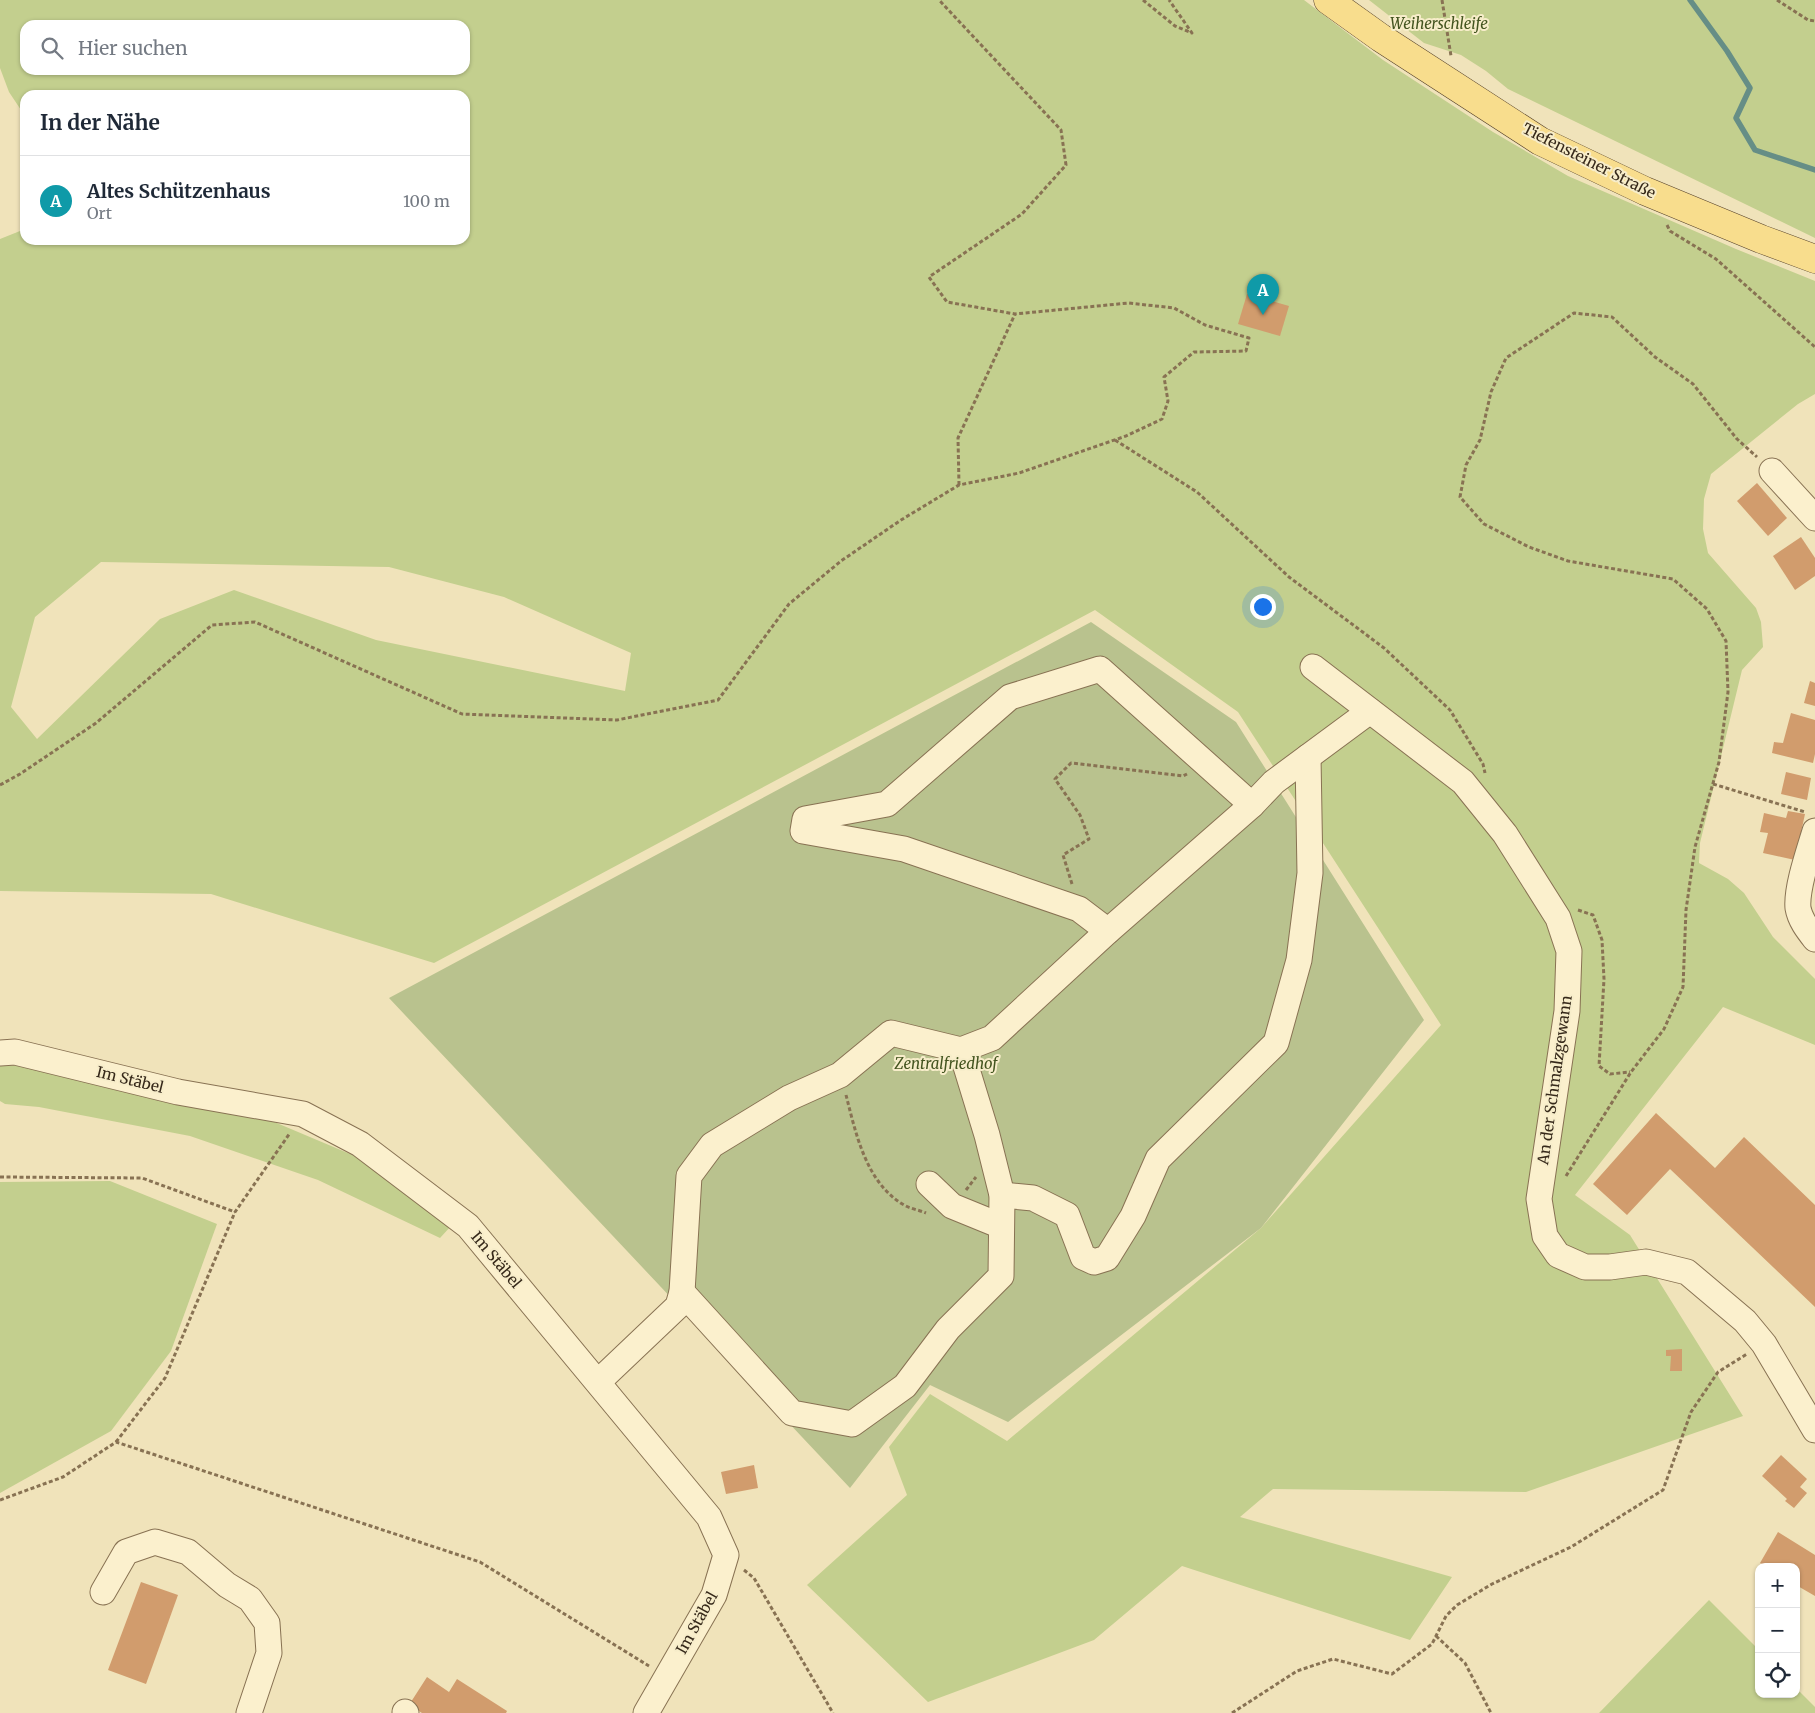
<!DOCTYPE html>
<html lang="de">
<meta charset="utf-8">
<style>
:root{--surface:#fff;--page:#f6f6f7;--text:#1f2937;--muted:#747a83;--line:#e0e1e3;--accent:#0b8043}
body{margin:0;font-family:Merriweather,serif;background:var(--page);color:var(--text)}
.controls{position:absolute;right:15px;bottom:15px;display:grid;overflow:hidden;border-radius:10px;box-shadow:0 1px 4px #0004}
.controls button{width:45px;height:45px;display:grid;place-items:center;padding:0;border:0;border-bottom:1px solid var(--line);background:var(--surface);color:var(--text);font:25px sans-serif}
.you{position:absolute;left:1262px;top:606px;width:18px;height:18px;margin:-12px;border:4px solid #fff;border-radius:50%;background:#1a73e8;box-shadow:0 0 0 8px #1a73e833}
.badge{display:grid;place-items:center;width:32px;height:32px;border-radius:50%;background:var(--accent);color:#fff;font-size:16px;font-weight:700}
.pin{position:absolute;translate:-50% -41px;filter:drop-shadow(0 1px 2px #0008)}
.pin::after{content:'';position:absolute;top:26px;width:18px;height:15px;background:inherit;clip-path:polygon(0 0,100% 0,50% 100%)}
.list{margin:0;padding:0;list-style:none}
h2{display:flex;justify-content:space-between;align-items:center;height:65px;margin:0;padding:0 20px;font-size:21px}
h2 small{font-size:16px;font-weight:400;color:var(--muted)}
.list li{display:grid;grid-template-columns:32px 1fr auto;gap:15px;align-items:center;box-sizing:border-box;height:90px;padding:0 20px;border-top:1px solid var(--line)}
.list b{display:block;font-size:19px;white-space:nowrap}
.list p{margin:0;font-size:16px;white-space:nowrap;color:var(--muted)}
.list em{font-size:16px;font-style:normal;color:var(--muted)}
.icon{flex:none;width:28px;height:28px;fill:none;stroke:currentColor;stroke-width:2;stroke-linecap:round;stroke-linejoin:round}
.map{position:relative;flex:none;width:1815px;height:1713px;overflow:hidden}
.search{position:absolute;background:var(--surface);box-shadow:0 1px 4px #0004;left:20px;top:20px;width:450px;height:55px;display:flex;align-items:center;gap:12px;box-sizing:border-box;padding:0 18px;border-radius:15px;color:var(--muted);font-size:19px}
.panel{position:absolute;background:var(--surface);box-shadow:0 1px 4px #0004;left:20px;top:90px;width:450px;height:155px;border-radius:15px}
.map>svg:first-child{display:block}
.green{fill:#c3cf8e;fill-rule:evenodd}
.cemetery{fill:#b9c28e}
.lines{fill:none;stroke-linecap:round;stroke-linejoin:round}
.stream{stroke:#668e86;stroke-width:5.5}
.building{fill:#d19c6d}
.minor-casing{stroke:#887253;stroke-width:27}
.major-casing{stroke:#554029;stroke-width:29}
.path{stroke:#887253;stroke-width:3;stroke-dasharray:4 2.5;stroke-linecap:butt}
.minor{stroke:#fbf0cd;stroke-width:25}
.major{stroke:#f8dd8d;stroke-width:28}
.labels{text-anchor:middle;stroke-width:4;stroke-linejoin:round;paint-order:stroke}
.park-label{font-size:15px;font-style:italic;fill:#43541f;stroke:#f7edca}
.street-label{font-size:15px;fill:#36291a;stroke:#f7edca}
</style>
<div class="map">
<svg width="1815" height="1713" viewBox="0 0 1815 1713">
<rect width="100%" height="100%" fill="#f0e3ba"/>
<g class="green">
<path d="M0 0H1304L1383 60 1493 132 1568 176 1736 249 1815 281V394L1798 404 1711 474 1704 499 1703 529 1708 553 1756 608 1761 622 1763 647 1742 670 1700 843 1699 863 1728 879 1744 893 1773 937 1815 979V1045L1723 1007 1575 1195 1630 1235 1743 1416 1526 1492 1273 1489 1240 1517 1452 1577 1410 1640 1182 1566 1094 1640 928 1702 807 1585 907 1495 889 1447 930 1394 1007 1441 1261 1228 1441 1025 1238 712 1095 610 434 963 211 894 0 891V239L25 229V240H465V95H25V116L9 92 0 68ZM25 25H465V70H25ZM101 562 389 567 504 597 631 653 625 691 376 640 234 590 160 619 37 739 11 707 35 617Z"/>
<polygon points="1369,0 1815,0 1815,238 1508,89 1486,71 1461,55 1424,43"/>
<polygon points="42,1064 272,1121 362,1159 451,1226 440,1238 318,1180 190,1136 39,1107 5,1104 0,1101 0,1066"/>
<polygon points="110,1181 217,1224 171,1351 111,1431 0,1493 0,1182"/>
<polygon points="1709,1600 1759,1650 1759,1694 1796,1694 1796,1688 1815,1707 1815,1713 1599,1713"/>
</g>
<polygon class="cemetery" points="1091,622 1236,722 1424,1020 1261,1228 1008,1422 930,1385 850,1488 389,998"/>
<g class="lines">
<polyline class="stream" points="1690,0 1727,51 1750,88 1736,118 1755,150 1815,170"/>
</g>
<g class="building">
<polygon points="1247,294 1289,306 1280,336 1238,324"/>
<polygon points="1757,483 1787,518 1768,536 1737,501"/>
<polygon points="1801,537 1815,558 1815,576 1795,590 1773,556"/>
<polygon points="1810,681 1815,683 1815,706 1804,703"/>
<polygon points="1791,713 1815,720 1815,754 1813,763 1772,753 1774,742 1783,743"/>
<polygon points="1786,772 1811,778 1807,800 1781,794"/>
<polygon points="1788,811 1805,814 1795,860 1763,853 1768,833 1760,832 1764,813 1786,818"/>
<polygon points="1656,1113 1715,1168 1744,1137 1815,1205 1815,1307 1670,1169 1627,1215 1593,1184"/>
<polygon points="1682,1349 1682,1371 1670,1371 1671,1356 1666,1356 1666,1350"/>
<polygon points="1781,1455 1807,1479 1800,1487 1807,1493 1794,1508 1785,1501 1787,1499 1762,1476"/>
<polygon points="754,1465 758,1488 726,1494 721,1472"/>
<polygon points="1778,1532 1815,1555 1815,1596 1796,1585 1796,1567 1767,1567 1760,1563"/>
<polygon points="141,1582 178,1595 146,1684 108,1670"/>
<polygon points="427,1677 449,1692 457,1679 507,1711 506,1713 422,1713 409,1705"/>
</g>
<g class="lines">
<g class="minor-casing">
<g id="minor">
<polyline points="1772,471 1815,518"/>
<polyline points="1313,667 1463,782 1505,834 1558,918 1569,951 1567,1011 1539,1199 1545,1236 1558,1255 1585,1267 1610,1267 1646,1262 1687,1272 1745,1321 1764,1344 1815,1430"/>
<path d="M1815 831C1809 851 1796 888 1798 908 1800 920 1808 930 1815 939"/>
<polyline points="1108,931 1079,909 904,849 803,831 805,819 887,804 1010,697 1100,669 1252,805"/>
<polyline points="0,1053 15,1052 178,1092 303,1114 360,1144 468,1226 709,1517 726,1555 714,1595 646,1713"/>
<polyline points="929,1184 952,1206 1001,1226"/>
<polyline points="1002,1195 1033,1198 1067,1215 1083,1257 1094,1262 1107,1258 1133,1216 1158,1159 1276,1043 1299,960 1310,873 1308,757"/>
<polyline points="682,1292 792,1413 852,1424 905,1386 948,1329 1001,1276 1002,1195 987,1135 961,1050"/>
<polyline points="598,1382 678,1306 682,1292 689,1176 712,1145 789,1098 840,1075 891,1033 961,1050 992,1038 1108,931 1252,805 1274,782 1370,711"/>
<polyline points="103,1592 126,1552 155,1542 188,1552 227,1585 250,1599 267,1623 269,1653 249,1713"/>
<polyline points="405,1712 406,1713"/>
</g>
</g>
<g class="major-casing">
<polyline id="major" points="1328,0 1381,38 1540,141 1645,191 1761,239 1815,259"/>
</g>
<g class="path">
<polyline points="1143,0 1175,26 1192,33 1169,0"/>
<polyline points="1442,0 1451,56"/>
<polyline points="1777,0 1808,20 1815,21"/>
<polyline points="1667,225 1670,231 1716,259 1815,347"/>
<polyline points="1115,440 1197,492 1289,577 1384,648 1450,710 1483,764 1485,773"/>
<polyline points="959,485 958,438 1015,314"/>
<polyline points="1713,784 1805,812"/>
<polyline points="0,785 20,774 96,723 212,625 255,622 462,714 617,720 718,700 789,604 841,561 901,520 959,485 1019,473 1126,436 1162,419 1168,401 1164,377 1194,352 1246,351 1249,338 1205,325 1174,308 1129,303 1015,314 947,302 929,277 1022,214 1066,165 1061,130 939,0"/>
<polyline points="1072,884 1063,855 1089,839 1080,815 1055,779 1071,763 1183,776 1187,774"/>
<polyline points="1578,910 1593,915 1602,940 1604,979 1599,1066 1610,1074 1630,1072"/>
<path d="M846 1095C856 1134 866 1183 904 1205 911 1209 919 1210 926 1213"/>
<polyline points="1566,1176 1631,1072 1664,1029 1683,987 1686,910 1695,847 1719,762 1728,692 1726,641 1707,609 1673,579 1568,561 1529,547 1484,524 1460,497 1466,465 1480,440 1491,392 1506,358 1574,313 1612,317 1655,357 1693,384 1737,439 1757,457"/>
<polyline points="0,1177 142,1178 235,1212"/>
<polyline points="966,1190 976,1177"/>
<polyline points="116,1442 165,1378 235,1212 290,1133"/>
<polyline points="0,1500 63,1477 116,1442 480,1562 649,1666"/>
<polyline points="744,1570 754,1578 833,1713"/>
<polyline points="1436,1636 1465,1663 1491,1713"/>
<polyline points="1232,1713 1297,1671 1333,1659 1392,1674 1432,1644 1446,1616 1457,1605 1492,1584 1571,1547 1663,1490 1691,1412 1718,1372 1747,1354"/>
</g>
<use href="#minor" class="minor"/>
<use href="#major" class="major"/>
</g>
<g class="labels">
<g class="park-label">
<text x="1439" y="29">Weiherschleife</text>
<text x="946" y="1069">Zentralfriedhof</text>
</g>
<g class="street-label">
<text transform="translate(1589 161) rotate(27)" y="5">Tiefensteiner Straße</text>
<text transform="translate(130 1080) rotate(14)" y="5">Im Stäbel</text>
<text transform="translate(1555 1080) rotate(-82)" y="5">An der Schmalzgewann</text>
<text transform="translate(496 1260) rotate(50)" y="5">Im Stäbel</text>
<text transform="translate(697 1623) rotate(-61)" y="5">Im Stäbel</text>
</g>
</g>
</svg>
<div class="controls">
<button>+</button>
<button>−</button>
<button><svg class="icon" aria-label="locate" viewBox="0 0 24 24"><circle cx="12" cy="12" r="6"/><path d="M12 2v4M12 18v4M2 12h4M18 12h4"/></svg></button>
</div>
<div class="you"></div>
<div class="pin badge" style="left:1263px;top:315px;background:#0f9aa8">A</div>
<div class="search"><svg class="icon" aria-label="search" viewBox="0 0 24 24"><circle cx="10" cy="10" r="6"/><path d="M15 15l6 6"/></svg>Hier suchen</div>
<section class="panel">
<h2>In der Nähe<small></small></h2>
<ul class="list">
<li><span class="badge" style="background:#0f9aa8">A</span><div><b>Altes Schützenhaus</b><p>Ort</p></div><em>100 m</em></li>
</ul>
</section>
</div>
